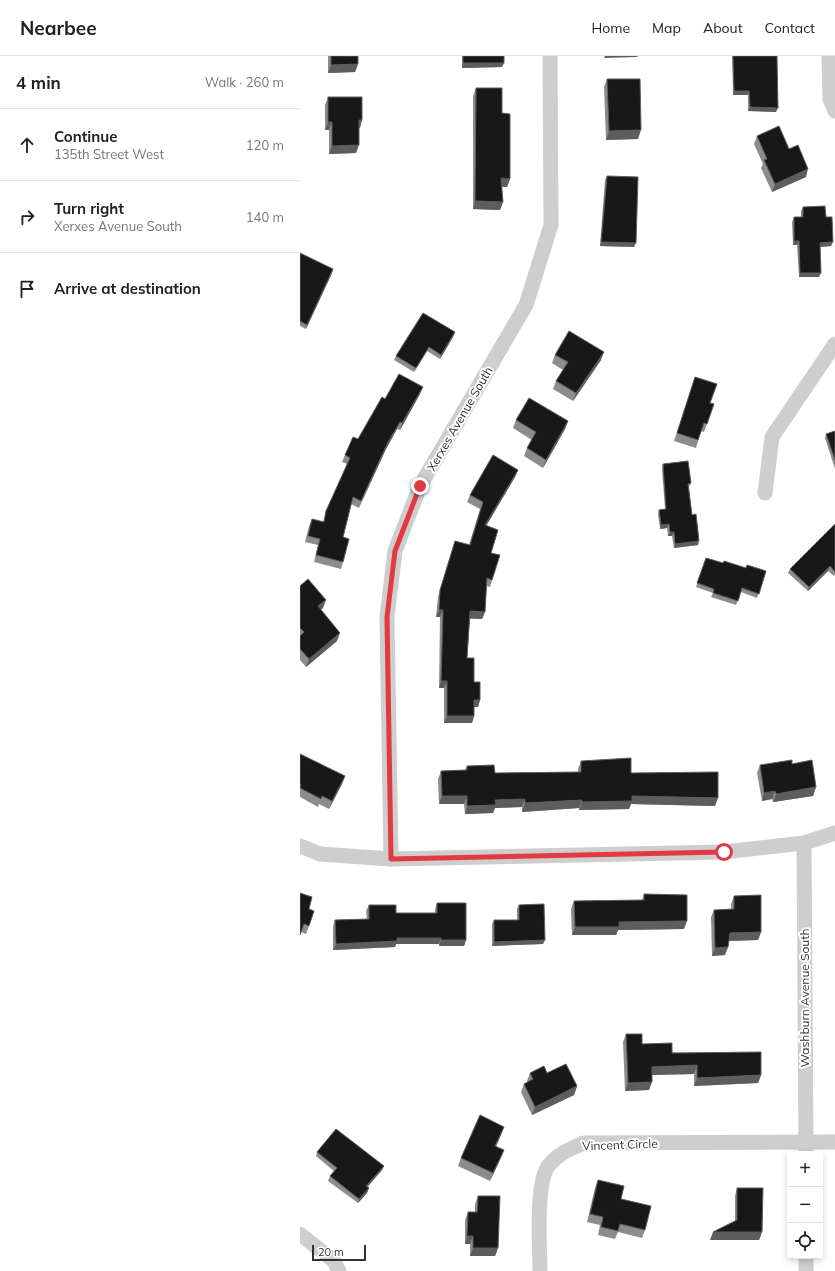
<!DOCTYPE html>
<meta charset="utf-8">
<style>
:root{--surface:#fff;--page:#f6f6f6;--text:#202124;--muted:#757577;--line:#e0e0e0}
body{margin:0;font-family:Mulish,sans-serif;background:var(--page);color:var(--text)}
.controls{position:absolute;right:12px;bottom:12px;display:grid;overflow:hidden;border-radius:4px;box-shadow:0 2px 6px #0003}
.controls button{width:36px;height:36px;display:grid;place-items:center;padding:0;border:0;border-bottom:1px solid var(--line);background:var(--surface);color:var(--text);font:20px sans-serif}
.scale{position:absolute;left:12px;bottom:10px;width:54px;box-sizing:border-box;padding-left:4px;border:2px solid #313131;border-top:0;font-size:11px;line-height:14px;white-space:nowrap;color:#313131;-webkit-text-stroke:3px #fff;paint-order:stroke}
.stop{position:absolute;width:12px;height:12px;margin:-9px;border:3px solid #e33942;border-radius:50%;background:#fff}
.stop.end{background:#e33942;border-color:#fff;box-shadow:0 1px 4px #0008}
.list{margin:0;padding:0;list-style:none}
h2{display:flex;justify-content:space-between;align-items:center;height:52px;margin:0;padding:0 16px;font-size:17px}
h2 small{font-size:13px;font-weight:400;color:var(--muted)}
.list li{display:grid;grid-template-columns:26px 1fr auto;gap:12px;align-items:center;box-sizing:border-box;height:72px;padding:0 16px;border-top:1px solid var(--line)}
.list b{display:block;font-size:15px;white-space:nowrap}
.list p{margin:0;font-size:13px;white-space:nowrap;color:var(--muted)}
.list em{font-size:13px;font-style:normal;color:var(--muted)}
.icon{flex:none;width:22px;height:22px;fill:none;stroke:currentColor;stroke-width:2;stroke-linecap:round;stroke-linejoin:round}
.map{position:relative;flex:none;width:535px;height:1215px;overflow:hidden}
header{display:flex;align-items:center;gap:24px;box-sizing:border-box;height:56px;padding:0 20px;background:var(--surface);border-bottom:1px solid var(--line)}
header strong{font-size:19px}
nav{display:flex;gap:22px;margin-inline-start:auto;font-size:14px}
main{display:flex}
aside{flex:1;background:var(--surface)}
.map>svg:first-child{display:block}
.lines{fill:none;stroke-linecap:round;stroke-linejoin:round}
.minor{stroke:#cecece;stroke-width:15}
.wall{fill:#8c8c8c}
.shaded-wall{fill:#5d5d5d}
.building{fill:#181818;stroke:#5d5d5d}
.route{stroke:#e33942;stroke-width:5}
.labels{text-anchor:middle;stroke-width:4;stroke-linejoin:round;paint-order:stroke}
.street-label{font-size:12px;fill:#313131;stroke:#fff}
</style>
<header>
<strong>Nearbee</strong>
<nav><a>Home</a><a>Map</a><a>About</a><a>Contact</a></nav>
</header>
<main>
<aside>
<h2>4 min<small>Walk · 260 m</small></h2>
<ul class="list">
<li><svg class="icon" aria-label="ahead" viewBox="0 0 24 24"><path d="M12 20V5M6 11l6-6 6 6"/></svg><div><b>Continue</b><p>135th Street West</p></div><em>120 m</em></li>
<li><svg class="icon" aria-label="right" viewBox="0 0 24 24"><path d="M7 20v-9h11M14 6l5 5-5 5"/></svg><div><b>Turn right</b><p>Xerxes Avenue South</p></div><em>140 m</em></li>
<li><svg class="icon" aria-label="arrive" viewBox="0 0 24 24"><path d="M6 21V4h12l-3 4 3 4H6"/></svg><div><b>Arrive at destination</b></div></li>
</ul>
</aside>
<div class="map">
<svg width="535" height="1215" viewBox="0 0 535 1215">
<rect width="100%" height="100%" fill="#fff"/>
<g class="lines">
<g class="minor">
<polyline points="529,0 530,43 535,55"/>
<polyline points="465,437 472,381 535,288"/>
<polyline points="504,787 506,1098"/>
<polyline points="0,790 20,798 91,803 424,796 504,787 535,777"/>
<polyline points="91,803 87,561 95,495 120,430 226,249 251,169 250,0"/>
<polyline points="0,1178 34,1205 39,1215"/>
<polyline points="506,1200 506,1215"/>
<path d="M240 1215C240 1193 235 1125 249 1109 259 1097 270 1093 284 1087L535 1086"/>
</g>
</g>
<g class="wall">
<polygon points="28,0 58,0 58,8 55,16 28,17"/>
<polygon points="162,0 204,0 202,11 162,12"/>
<polygon points="432,0 477,0 476,56 448,55 448,39 433,39"/>
<polygon points="307,23 338,83 306,84 304,31"/>
<polygon points="176,32 202,57 210,123 207,131 201,131 203,146 200,154 173,153 173,40"/>
<polygon points="28,41 62,64 59,72 56,97 29,98 29,74 25,74 25,49"/>
<polygon points="457,80 489,93 506,121 472,136 461,112 463,108 454,88"/>
<polygon points="307,120 334,191 300,190 305,124"/>
<polygon points="503,151 526,161 531,190 520,191 519,221 499,221 497,189 493,189 492,166 494,161 501,161 501,155"/>
<polygon points="0,197 32,217 6,273 0,270"/>
<polygon points="153,281 140,303 127,295 114,316 94,304 96,300"/>
<polygon points="255,299 301,304 273,345 253,333 256,325 263,314 252,307"/>
<polygon points="395,321 410,347 407,368 404,376 401,375 396,392 374,385"/>
<polygon points="120,338 100,374 97,373 86,393 59,452 51,448 43,481 43,506 41,513 14,506 18,489 5,486 9,470 12,463 23,466 26,455 47,408 42,406 45,399 58,383 85,343"/>
<polygon points="216,364 268,365 265,373 243,412 224,400 227,392 232,384 213,372"/>
<polygon points="535,375 535,413 525,382 526,378"/>
<polygon points="363,408 391,427 389,431 392,459 398,489 374,492 372,480 368,480 367,472 360,473 358,458 359,454 365,453 362,413"/>
<polygon points="218,414 215,421 186,470 191,497 192,524 190,531 186,530 185,556 182,563 170,563 167,602 180,644 178,651 174,651 174,660 172,667 144,667 144,632 139,632 140,561 136,561 138,541 155,485 169,489 180,453 167,446 170,439"/>
<polygon points="535,468 535,518 534,520 528,515 508,535 488,517 490,513"/>
<polygon points="406,502 423,507 446,512 466,515 457,542 441,536 436,549 411,541 413,537 396,531"/>
<polygon points="0,530 23,552 21,554 37,585 6,611 0,604"/>
<polygon points="0,698 45,720 42,728 29,753 19,748 18,751 0,741"/>
<polygon points="281,705 331,717 415,750 331,748 329,753 279,754 279,752 222,756 222,751 195,752 193,757 165,758 164,748 139,748 138,723 141,715 165,714 167,710 195,717 278,716 278,713"/>
<polygon points="492,708 516,731 513,740 473,746 472,743 462,745 457,717 460,709"/>
<polygon points="344,838 384,873 318,874 316,879 272,879 271,853 274,845 342,844"/>
<polygon points="434,840 461,876 458,884 429,885 428,891 425,899 412,900 411,861 414,854 431,853 431,848"/>
<polygon points="137,847 166,884 164,890 139,890 139,888 96,888 95,891 33,894 33,870 35,864 67,863 66,855 69,849 96,857 135,857 135,853"/>
<polygon points="219,849 243,888 192,890 192,868 194,864 217,864 217,853"/>
<polygon points="9,853 9,870 6,878 1,876"/>
<polygon points="326,978 342,988 461,1019 458,1027 394,1030 394,1018 352,1019 349,1034 325,1035 323,986"/>
<polygon points="230,1017 277,1030 274,1039 232,1059 221,1036 224,1028 228,1026 227,1025"/>
<polygon points="201,1079 196,1091 204,1094 190,1125 158,1110 161,1102"/>
<polygon points="17,1096 84,1110 82,1114 67,1131 69,1132 67,1137 58,1147 28,1125 30,1120 34,1115 16,1100"/>
<polygon points="298,1124 321,1143 345,1174 342,1182 318,1176 315,1183 298,1179 300,1169 287,1166 295,1132"/>
<polygon points="437,1132 462,1176 459,1184 410,1184 435,1166 435,1140"/>
<polygon points="178,1140 198,1192 195,1200 170,1200 170,1188 165,1188 165,1164 168,1156 175,1156 175,1148"/>
</g>
<g class="shaded-wall">
<polygon points="305,0 338,0 337,1 304,2"/>
<polygon points="163,7 204,7 202,11 162,12"/>
<polygon points="58,8 55,16 28,17 31,9"/>
<polygon points="434,35 449,35 448,39 433,39"/>
<polygon points="450,51 478,52 476,56 448,55"/>
<polygon points="59,64 62,64 60,72 56,72"/>
<polygon points="28,66 32,66 29,74 25,74"/>
<polygon points="341,74 338,83 306,84 309,75"/>
<polygon points="59,89 56,97 29,98 32,90"/>
<polygon points="508,113 506,121 472,136 475,128"/>
<polygon points="201,122 210,123 207,131 198,130"/>
<polygon points="175,145 203,146 200,154 173,153"/>
<polygon points="494,185 499,185 497,189 493,189"/>
<polygon points="301,186 336,187 334,191 300,190"/>
<polygon points="533,186 531,190 519,191 520,187"/>
<polygon points="33,213 32,217 6,273 7,269"/>
<polygon points="500,217 521,217 519,221 499,221"/>
<polygon points="155,276 153,281 140,303 141,299"/>
<polygon points="129,291 127,295 114,316 116,312"/>
<polygon points="304,296 301,304 273,345 276,337"/>
<polygon points="123,331 120,338 100,374 102,367"/>
<polygon points="268,365 265,373 243,412 246,404"/>
<polygon points="100,366 97,373 86,393 59,452 88,386"/>
<polygon points="218,414 215,421 182,477 185,469"/>
<polygon points="369,468 367,472 360,473 361,469"/>
<polygon points="370,476 374,476 372,480 368,480"/>
<polygon points="399,485 398,489 374,492 375,488"/>
<polygon points="530,510 528,515 508,535 509,531"/>
<polygon points="26,544 23,552 15,558 18,550"/>
<polygon points="139,554 143,554 140,561 136,561"/>
<polygon points="170,555 185,556 182,563 168,562"/>
<polygon points="40,577 37,585 6,611 9,603"/>
<polygon points="141,625 147,625 144,632 139,632"/>
<polygon points="174,644 180,644 178,651 172,651"/>
<polygon points="147,660 174,660 172,667 144,667"/>
<polygon points="45,720 42,728 29,753 32,745"/>
<polygon points="516,731 513,740 473,746 476,738"/>
<polygon points="475,735 472,743 462,745 464,737"/>
<polygon points="142,740 167,740 164,748 139,748"/>
<polygon points="332,740 418,742 415,750 331,748 329,753 279,754 282,746"/>
<polygon points="225,743 222,751 195,752 193,757 165,758 167,750 195,744"/>
<polygon points="282,744 279,752 222,756 225,747"/>
<polygon points="387,865 384,873 318,874 316,879 272,879 275,871 319,866"/>
<polygon points="461,876 458,884 427,885 430,877"/>
<polygon points="97,882 141,882 139,888 96,888 95,891 33,894 36,888"/>
<polygon points="141,884 166,884 164,890 139,890"/>
<polygon points="245,884 243,888 192,890 194,886"/>
<polygon points="428,891 425,899 412,900 415,892"/>
<polygon points="397,1009 394,1018 349,1019 352,1011"/>
<polygon points="461,1019 458,1027 394,1030 397,1022"/>
<polygon points="352,1026 349,1034 325,1035 328,1027"/>
<polygon points="277,1030 274,1039 232,1059 235,1051"/>
<polygon points="204,1071 201,1079 192,1098 195,1090"/>
<polygon points="204,1094 201,1102 190,1125 193,1117"/>
<polygon points="84,1110 82,1114 64,1135 66,1130"/>
<polygon points="69,1132 67,1137 58,1147 59,1143"/>
<polygon points="413,1176 462,1176 459,1184 410,1184"/>
<polygon points="167,1180 173,1180 170,1188 165,1188"/>
<polygon points="173,1192 198,1192 195,1200 170,1200"/>
</g>
<g class="building">
<polygon points="31,0 58,0 58,8 31,9"/>
<rect x="163" y="0" width="41" height="7"/>
<polygon points="433,0 477,0 478,52 450,51 449,35 434,35"/>
<polygon points="307,23 340,23 341,74 309,75"/>
<polygon points="176,32 202,32 202,57 210,58 210,123 201,122 203,146 175,145"/>
<polygon points="28,41 62,41 62,64 59,64 59,89 32,90 32,66 28,66"/>
<polygon points="479,70 489,93 498,89 508,113 475,128 464,104 467,103 457,80"/>
<polygon points="307,120 338,121 336,187 301,186"/>
<polygon points="525,150 526,161 532,161 533,186 520,187 521,217 500,217 499,185 494,185 494,161 503,161 503,151"/>
<polygon points="0,197 33,213 7,269 0,265"/>
<polygon points="123,257 155,276 141,299 129,291 116,312 96,300"/>
<polygon points="269,275 304,296 276,337 256,325 268,306 255,299"/>
<polygon points="99,318 123,331 102,367 100,366 88,386 61,445 53,441 43,481 49,483 43,506 16,499 20,483 8,480 12,463 24,466 26,455 50,402 45,399 53,381 58,383 82,341 85,343"/>
<polygon points="395,321 417,328 410,347 414,348 407,368 404,367 398,384 377,377"/>
<polygon points="229,342 268,365 246,404 227,392 236,376 216,364"/>
<polygon points="535,375 535,404 526,378"/>
<polygon points="193,399 218,414 185,469 198,474 191,497 200,499 192,524 187,522 185,556 170,555 167,602 174,602 174,626 180,626 180,644 174,644 174,660 147,660 147,625 141,625 143,554 139,554 140,534 155,485 170,489 183,446 170,439"/>
<polygon points="388,405 391,427 388,428 392,459 396,458 399,485 375,488 374,476 370,476 369,468 361,469 359,454 366,453 363,408"/>
<polygon points="535,468 535,516 530,510 509,531 490,513"/>
<polygon points="406,502 423,507 424,505 446,512 447,509 466,515 459,538 442,532 438,545 413,537 414,533 397,527"/>
<polygon points="8,523 26,544 18,550 40,577 9,603 0,593 0,580 4,576 0,572 0,530"/>
<polygon points="0,698 45,720 32,745 22,740 21,743 0,732 1,728 0,728"/>
<polygon points="331,702 331,717 418,716 418,742 332,740 332,745 282,746 282,744 225,747 225,743 195,744 196,749 167,750 167,740 142,740 141,715 167,714 167,710 194,709 195,717 281,716 281,705"/>
<polygon points="492,704 492,708 512,704 516,731 476,738 475,735 464,737 460,709"/>
<polygon points="0,837 12,841 9,853 14,855 9,870 4,868 0,879"/>
<polygon points="344,838 387,839 387,865 319,866 319,871 275,871 274,845 344,844"/>
<polygon points="461,839 461,876 430,877 428,891 415,892 414,854 434,853 434,840"/>
<polygon points="137,847 166,847 166,884 141,884 141,882 97,882 97,885 36,888 35,864 69,863 69,849 96,849 96,857 137,857"/>
<polygon points="244,848 245,884 194,886 194,864 219,864 219,849"/>
<polygon points="326,978 342,978 342,988 372,987 372,997 461,996 461,1019 397,1022 397,1009 352,1011 352,1026 328,1027"/>
<polygon points="266,1008 277,1030 235,1051 224,1028 233,1023 230,1017 244,1010 247,1017"/>
<polygon points="180,1059 204,1071 195,1090 204,1094 193,1117 161,1102"/>
<polygon points="36,1073 84,1110 66,1130 69,1132 59,1143 30,1120 37,1112 17,1096"/>
<polygon points="298,1124 324,1130 321,1143 351,1150 345,1174 320,1168 318,1175 301,1171 303,1161 290,1158"/>
<polygon points="437,1132 463,1132 462,1176 413,1176 437,1164"/>
<polygon points="178,1140 200,1140 198,1192 173,1192 173,1180 167,1180 168,1156 177,1156"/>
</g>
<g class="lines">
<polyline class="route" points="120,430 95,495 87,561 91,803 424,796"/>
</g>
<g class="labels">
<g class="street-label">
<text transform="translate(160 363) rotate(-60)" y="4">Xerxes Avenue South</text>
<text transform="translate(505 942) rotate(-90)" y="4">Washburn Avenue South</text>
<text transform="translate(320 1089) rotate(-2)" y="4">Vincent Circle</text>
</g>
</g>
</svg>
<div class="controls">
<button>+</button>
<button>−</button>
<button><svg class="icon" aria-label="locate" viewBox="0 0 24 24"><circle cx="12" cy="12" r="6"/><path d="M12 2v4M12 18v4M2 12h4M18 12h4"/></svg></button>
</div>
<div class="scale">20 m</div>
<div class="stop" style="left:424px;top:796px"></div>
<div class="stop end" style="left:120px;top:430px"></div>
</div>
</main>
